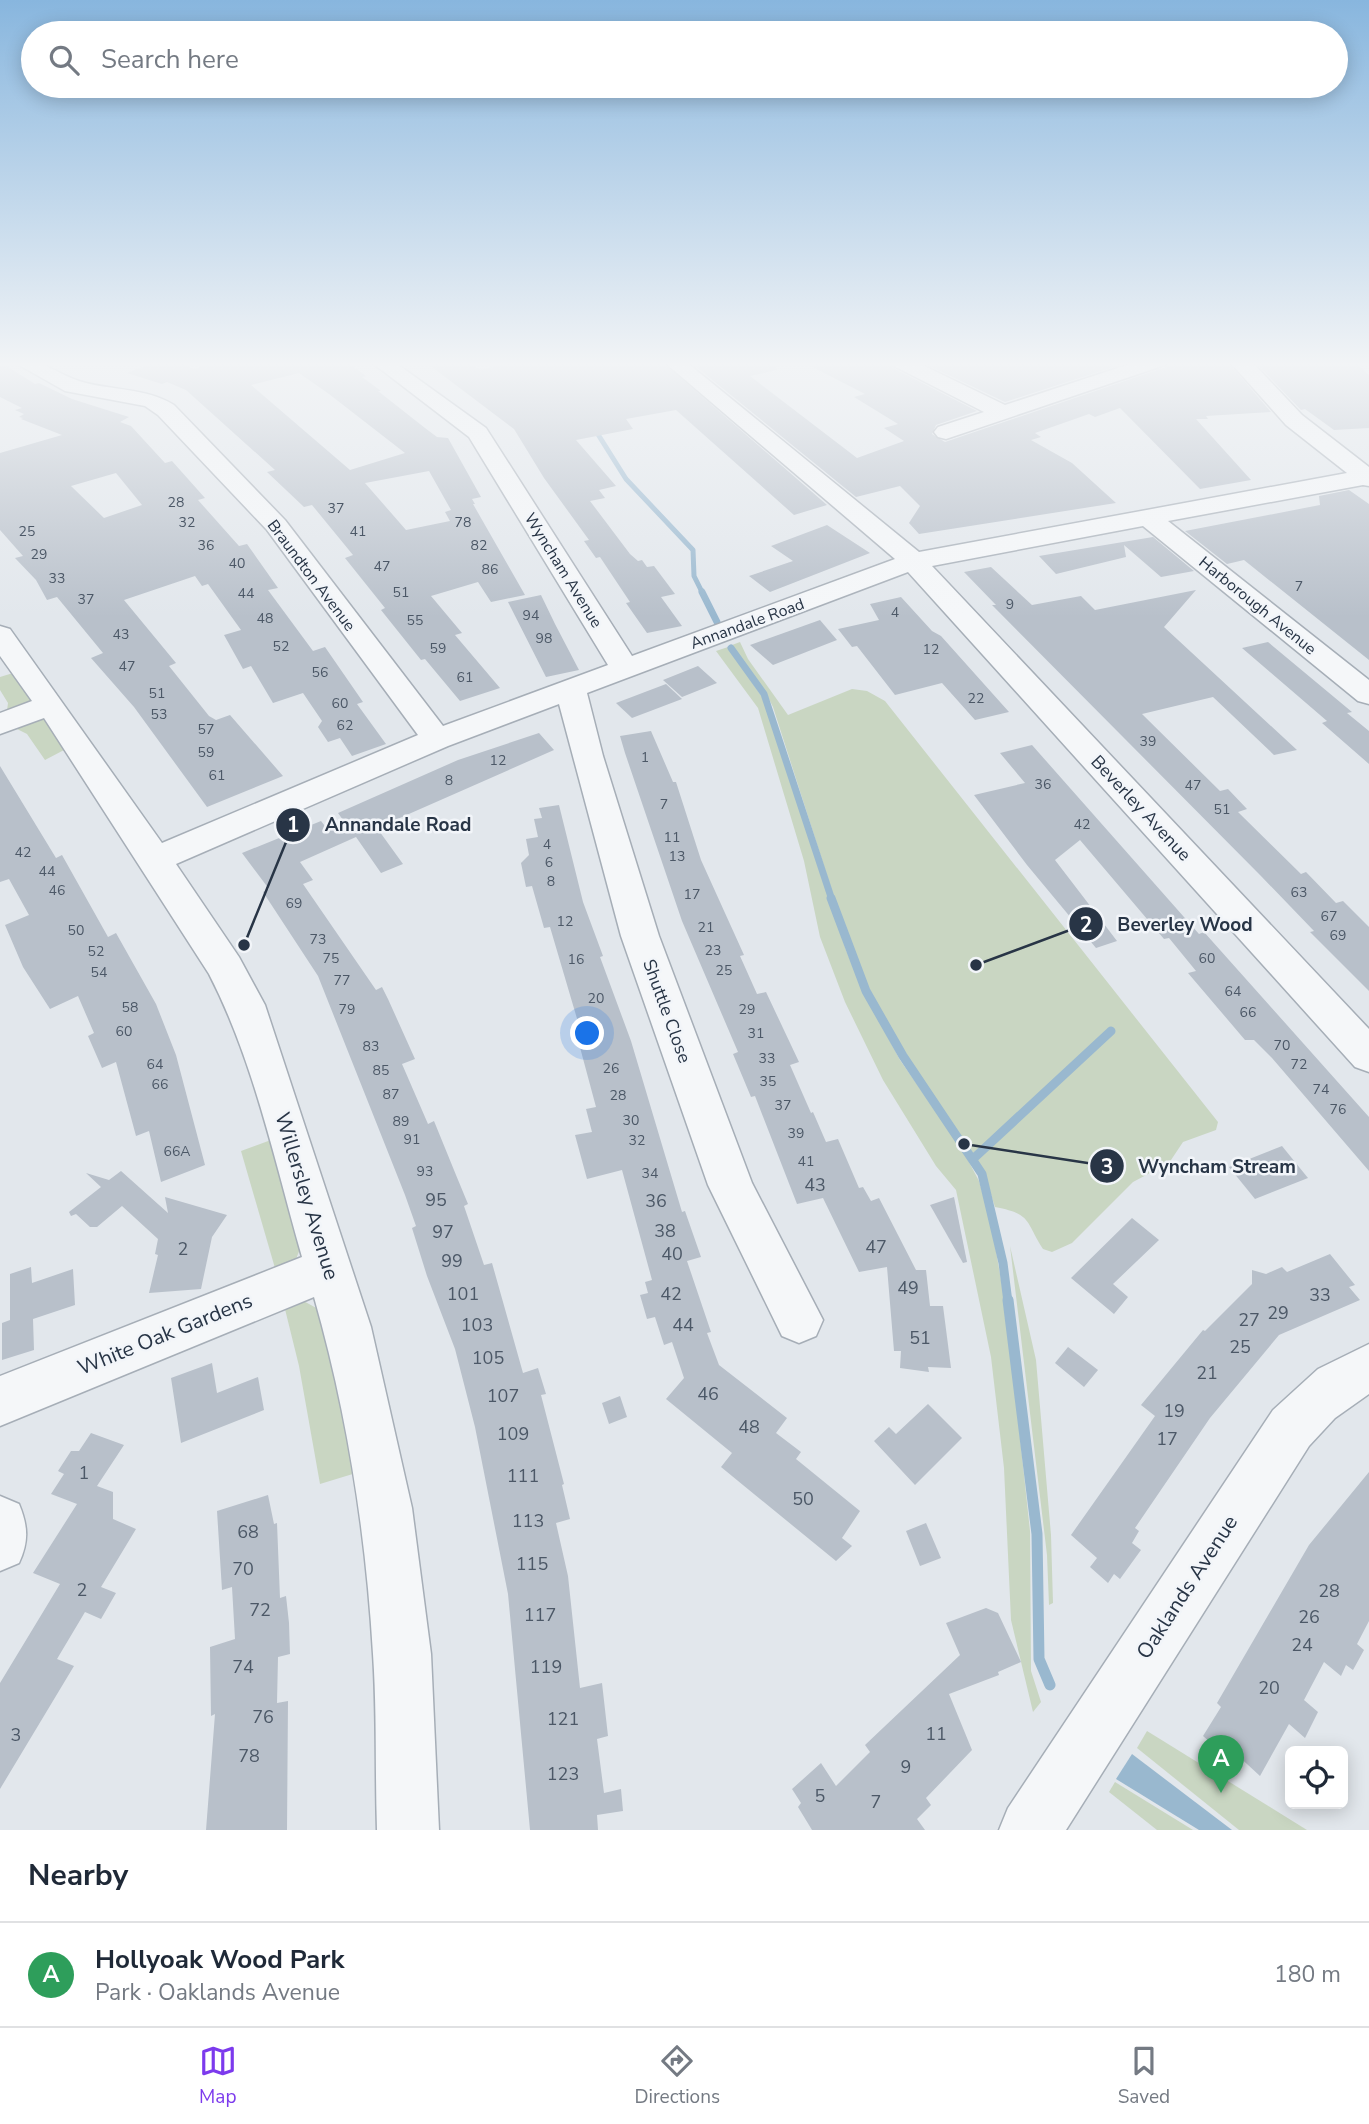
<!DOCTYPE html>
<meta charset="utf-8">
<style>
:root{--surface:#fff;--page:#f6f6f7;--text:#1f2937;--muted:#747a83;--line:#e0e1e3;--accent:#7c3aed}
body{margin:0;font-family:"Nunito Sans",sans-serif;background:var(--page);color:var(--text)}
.controls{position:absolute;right:21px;bottom:21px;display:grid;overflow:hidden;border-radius:10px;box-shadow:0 4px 18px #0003}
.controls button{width:63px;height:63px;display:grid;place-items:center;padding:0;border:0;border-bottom:2px solid var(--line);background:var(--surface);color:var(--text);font:35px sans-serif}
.you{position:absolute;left:588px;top:1034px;width:24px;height:24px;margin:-18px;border:5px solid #fff;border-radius:50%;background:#1a73e8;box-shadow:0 0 0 10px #1a73e833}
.badge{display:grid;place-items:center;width:46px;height:46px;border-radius:50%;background:var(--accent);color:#fff;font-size:23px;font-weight:700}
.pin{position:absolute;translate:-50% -58px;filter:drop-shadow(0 2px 4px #0008)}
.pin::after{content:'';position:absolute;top:37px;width:24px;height:21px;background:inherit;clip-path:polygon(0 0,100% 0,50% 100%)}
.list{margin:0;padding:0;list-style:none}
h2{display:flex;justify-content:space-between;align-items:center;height:91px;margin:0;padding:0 28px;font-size:30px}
h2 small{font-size:23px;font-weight:400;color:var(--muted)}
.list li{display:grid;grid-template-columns:46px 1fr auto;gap:21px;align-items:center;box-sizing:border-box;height:105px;padding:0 28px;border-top:2px solid var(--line)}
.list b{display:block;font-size:26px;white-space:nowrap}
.list p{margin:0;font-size:23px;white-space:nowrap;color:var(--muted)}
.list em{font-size:23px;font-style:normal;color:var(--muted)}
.icon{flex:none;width:38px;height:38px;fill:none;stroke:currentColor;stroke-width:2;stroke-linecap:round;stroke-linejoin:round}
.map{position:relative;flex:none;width:1369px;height:1830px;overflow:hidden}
.search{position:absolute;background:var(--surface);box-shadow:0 4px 18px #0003;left:21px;right:21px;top:21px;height:77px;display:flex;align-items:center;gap:18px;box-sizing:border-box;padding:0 24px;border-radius:38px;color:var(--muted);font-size:26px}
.sheet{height:196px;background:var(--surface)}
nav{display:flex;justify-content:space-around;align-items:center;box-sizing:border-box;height:98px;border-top:2px solid var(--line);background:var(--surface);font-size:19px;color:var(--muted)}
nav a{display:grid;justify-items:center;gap:4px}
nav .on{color:var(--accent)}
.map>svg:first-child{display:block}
.green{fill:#c9d6c2}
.water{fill:#99b8cf}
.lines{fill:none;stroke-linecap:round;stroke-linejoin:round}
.stream-far3{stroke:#99b8cf;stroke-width:5}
.stream-far2{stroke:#99b8cf;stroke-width:7}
.stream-far1{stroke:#99b8cf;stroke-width:9}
.stream{stroke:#99b8cf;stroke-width:11}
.building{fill:#b8c0ca;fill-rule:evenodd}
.minor-casing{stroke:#a6aeb7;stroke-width:3}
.minor{fill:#f5f7f9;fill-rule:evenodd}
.labels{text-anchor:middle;stroke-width:5;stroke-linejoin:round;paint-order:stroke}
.number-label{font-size:14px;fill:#4c5867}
.far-street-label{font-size:16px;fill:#283546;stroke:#f2f5f9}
.street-label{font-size:18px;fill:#283546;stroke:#f2f5f9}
.near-number-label{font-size:18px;fill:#4c5867}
.near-street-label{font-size:21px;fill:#283546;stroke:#f2f5f9}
.leader{fill:none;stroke:#283546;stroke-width:2.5}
.callout-dot{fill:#283546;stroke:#f2f5f9;stroke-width:2.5}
.mark-label{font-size:21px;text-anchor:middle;font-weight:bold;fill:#fff}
.callout-label{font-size:19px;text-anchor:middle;font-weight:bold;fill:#283546;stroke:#f2f5f9;stroke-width:5;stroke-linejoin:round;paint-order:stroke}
</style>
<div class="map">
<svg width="1369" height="1830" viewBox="0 0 1369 1830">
<rect width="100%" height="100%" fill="#e2e7ec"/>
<g class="green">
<path d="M740 642 748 659 788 715 852 689 867 691 885 701 1218 1122 1216 1130 1183 1142 1169 1163 1133 1182 1072 1243 1052 1252 1043 1249C1025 1221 1032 1214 995 1207L984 1173 914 1071 869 988 848 941 773 707 766 693 732 645Z"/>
<polygon points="728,647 768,706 846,950 863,991 900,1060 962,1149 979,1181 991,1222 1007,1315 1030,1531 1031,1671 1041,1702 1033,1712 1011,1620 1004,1468 991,1357 956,1190 936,1166 883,1080 845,1002 820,937 804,861 758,708 716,651"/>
<polygon points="13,673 32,700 7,711 8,703 0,690 0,677"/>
<polygon points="29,720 46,720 64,750 45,760 27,734 13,727"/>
<polygon points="271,1140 300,1249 296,1259 277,1275 241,1151"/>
<polygon points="1010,1246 1036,1360 1051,1535 1053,1603 1049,1605 1047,1555"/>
<polygon points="298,1298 320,1310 356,1473 320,1484 299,1366 283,1301"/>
<polygon points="1147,1731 1160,1739 1307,1830 1239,1830 1137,1748"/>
<polygon points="1115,1782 1193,1830 1157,1830 1109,1792"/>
</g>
<polygon class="water" points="1132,1754 1232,1830 1199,1830 1116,1779"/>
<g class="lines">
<polyline class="stream-far3" points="594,428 626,479 693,550 694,576 703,594"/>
<g class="stream-far2">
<polyline points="702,592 717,622"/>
<polyline points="731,648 764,694 832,900"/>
</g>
<g class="stream-far1">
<polyline points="831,898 866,991 903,1056 982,1174 1003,1263 1008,1302"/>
<polyline points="973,1159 1111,1031"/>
</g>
<polyline class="stream" points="1008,1300 1037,1534 1039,1659 1050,1685"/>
</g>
<g class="building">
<path d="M158 361H175L195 369 215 361H346L366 376 362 377 381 391H378L425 428 437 437 448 438 481 497 472 499 475 504H473L525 595 491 602 478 582 431 596 462 633 455 635 500 688 460 701 425 659 421 660 381 610 385 608 345 558 353 555 312 505 304 507 267 472 275 470 186 390 167 382 162 384 127 373ZM299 373 329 394 405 453 350 470 251 385ZM429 471 451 510 445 512 450 521 406 530 365 483Z"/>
<polygon points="424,361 467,361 481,370 513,361 661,361 827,505 794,515 676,410 626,419 633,429 576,440 616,486 599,490 605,498 590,501 630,554 638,561 642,560 647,567 654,566 675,594 661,597 682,626 647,633 626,603 630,602 600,557 596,558 584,541 589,540 544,478 514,429"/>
<polygon points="689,361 776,361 777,370 750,376 857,458 904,441 884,428 898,424 854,397 865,394 801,361 886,361 891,367 977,411 936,425 932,434 945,442 1166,367 1171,361 1227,361 1271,412 1206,416 1208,419 1196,419 1251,480 1200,489 1120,408 1095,417 1089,414 1035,433 1041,437 1031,440 1072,463 1116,503 919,534 909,523 920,506 900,486 856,497"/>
<polygon points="919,361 1132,361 1005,402"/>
<polygon points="1254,361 1354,361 1369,375 1369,428 1334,430 1305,409 1301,410"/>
<path d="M0 362 35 384 39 383 72 399 129 417 120 422 131 426 165 463 172 461 205 498 198 500 239 546 247 544 278 588 268 590 313 651 325 647 363 702 357 704 386 744 352 756 340 738 328 742 318 727 322 721 303 693 273 703 251 666 243 669 224 635 241 630 208 584 202 586 195 576 124 600 176 663 169 666 209 716 216 720 230 715 283 776 207 807 134 707 91 658 103 653 57 597 47 600 36 580 15 558 23 556 0 530V453L62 435 21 419 23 418 19 417 24 414 15 410 22 408 0 397ZM116 473 142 505 104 518 71 486Z"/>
<polygon points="1349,490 1369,504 1369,660 1244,560 1227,564 1185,531 1320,505 1319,496"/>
<polygon points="827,525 870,553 770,592 749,576 793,561 771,546"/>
<polygon points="1153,537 1194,571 1161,577 1124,545 1126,557 1056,574 1039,556"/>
<polygon points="991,567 1032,605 1081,596 1095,610 1196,590 1164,627 1297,750 1274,755 1213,697 1142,714 1220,791 1228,789 1247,809 1238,812 1301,874 1306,872 1336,903 1343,901 1369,927 1369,991 1310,932 1314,931 1260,875 992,605 996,605 964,572"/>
<polygon points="541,595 555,624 579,670 546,677 508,602"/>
<polygon points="901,597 932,631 941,636 1009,712 975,720 942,683 895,695 857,646 852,647 838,629 879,620 870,604"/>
<polygon points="820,620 837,640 773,665 750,645"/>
<polygon points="1268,642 1352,712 1347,713 1369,731 1369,764 1322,723 1327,721 1242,648"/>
<polygon points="698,666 717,683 682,697 663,680"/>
<polygon points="666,684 682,699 632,718 616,703"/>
<polygon points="651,731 673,782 676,782 701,860 744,955 740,956 757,994 766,992 799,1062 790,1065 811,1113 813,1112 826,1142 838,1139 859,1188 863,1187 871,1201 879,1198 916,1270 926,1270 930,1306 943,1306 951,1368 928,1367 929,1372 900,1368 901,1351 894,1351 887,1267 859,1272 823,1198 797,1204 755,1096 751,1097 733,1054 738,1052 682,921 625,753 620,736"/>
<polygon points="539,733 554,750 377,828 403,864 381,873 356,837 300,862 313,880 303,884 376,990 382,987 388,999 415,1059 402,1064 428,1124 434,1121 456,1175 468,1204 464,1206 484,1265 492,1263 523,1373 538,1368 546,1394 541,1395 564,1484 562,1485 570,1519 556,1523 568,1576 580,1688 602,1683 608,1736 597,1739 604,1793 621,1789 623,1811 597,1815 598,1830 530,1830 508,1594 475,1427 455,1349 427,1276 412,1228 416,1226 405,1195 318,976 263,892 269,889 242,853 321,821 328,830 343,820 338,813 458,760"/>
<polygon points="1032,745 1199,934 1204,932 1369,1117 1369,1171 1272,1058 1254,1040 1245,1040 1188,973 1196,971 1169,938 1164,939 1080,840 1055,860 1117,941 1096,948 1027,865 974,795 1025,783 1000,753"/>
<polygon points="0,766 56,858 62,855 108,937 116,933 156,1004 176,1055 205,1165 161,1182 149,1131 136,1136 116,1062 102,1068 88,1036 94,1033 78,996 50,1009 23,967 5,925 29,915 9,879 0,882"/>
<polygon points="559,805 583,902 603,956 600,957 631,1041 682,1212 685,1211 701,1257 687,1261 711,1332 707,1333 719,1365 787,1418 776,1433 801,1452 796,1459 860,1511 842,1538 852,1546 836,1561 721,1467 732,1453 666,1399 684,1378 672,1342 664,1345 655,1317 647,1319 640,1295 648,1293 645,1282 652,1280 622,1170 587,1179 575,1135 592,1132 586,1109 596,1107 578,1040 583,1039 550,927 544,928 532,886 526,887 521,863 529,855 526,839 538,837 534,819 542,818 539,808"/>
<polygon points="1282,1146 1308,1178 1255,1199 1229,1167"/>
<polygon points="121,1171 168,1213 165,1197 227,1215 212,1237 201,1289 149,1293 158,1255 155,1254 158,1239 122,1206 97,1227 90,1227 76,1214 71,1216 69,1212 101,1187 86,1173 109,1180"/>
<polygon points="954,1197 967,1262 963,1263 930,1205"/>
<polygon points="1132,1218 1159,1240 1113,1284 1128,1297 1114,1314 1071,1278"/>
<polygon points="1330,1254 1355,1285 1349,1287 1360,1300 1279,1335 1210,1418 1135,1528 1139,1531 1132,1543 1141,1550 1120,1579 1114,1574 1108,1583 1090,1567 1097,1558 1071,1535 1155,1416 1141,1405 1203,1330 1205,1331 1252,1284 1252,1270 1266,1274 1282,1267 1287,1272"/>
<polygon points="31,1267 32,1283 73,1269 75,1305 33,1319 34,1350 2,1360 2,1323 10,1320 10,1274"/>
<polygon points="1068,1347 1098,1370 1084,1387 1055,1363"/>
<polygon points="212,1363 217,1393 258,1377 264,1410 181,1443 171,1378"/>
<polygon points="620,1396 627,1417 609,1424 602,1403"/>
<polygon points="928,1404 962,1438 915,1485 874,1441 889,1427 896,1434"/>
<polygon points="91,1433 124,1445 97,1486 113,1492 113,1519 136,1529 101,1587 116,1593 101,1619 85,1612 57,1659 74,1666 0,1789 0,1683 60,1584 33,1573 77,1504 51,1494 64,1474 58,1471 71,1451 79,1451"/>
<polygon points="1369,1472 1369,1621 1357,1644 1364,1650 1353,1670 1346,1665 1341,1676 1324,1662 1304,1700 1318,1712 1305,1738 1289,1724 1260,1776 1235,1753 1231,1761 1203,1736 1221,1707 1217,1703 1309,1545"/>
<polygon points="268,1495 274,1524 277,1523 280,1598 286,1596 289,1623 290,1654 278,1657 277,1703 288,1701 287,1830 206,1830 215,1714 211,1716 210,1647 235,1639 232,1587 222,1590 217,1511"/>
<polygon points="926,1523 941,1558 920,1566 906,1531"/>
<polygon points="986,1608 998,1613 1021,1662 998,1672 999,1675 949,1694 972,1750 926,1798 931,1805 917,1819 925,1830 812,1830 798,1807 801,1803 792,1789 821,1763 836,1786 870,1752 865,1745 960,1655 946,1623"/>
</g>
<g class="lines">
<g class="minor-casing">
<g id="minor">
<path d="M12 361C43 358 52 372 79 381 111 391 145 387 174 405L285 520 443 726 608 665 469 437 370 361H393L486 428 632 656 895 559 663 361H685L919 552 1347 473 1286 425 1229 361H1251L1302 415 1369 467V486L1363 485 1168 521 1369 680V704L1358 701 1143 526 932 566 1369 1029V1072L1355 1067 908 572 587 693 603 756 659 936 752 1183 823 1320 816 1336 799 1343 782 1336 708 1185 621 936 559 704 448 746 176 864 239 957 265 1005 371 1327 412 1508 431 1654 439 1830H377C375 1771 377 1712 373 1654 366 1534 347 1412 314 1297L0 1426V1376L302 1257C275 1163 254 1061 209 974L44 718 0 734V713L32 701 0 656V626L10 629 162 843 418 735 267 530 158 415 145 406 65 391Z"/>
<polygon points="888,361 914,361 1005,405 1139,361 1169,361 1165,365 946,439 938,437 934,432 938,427 984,412 892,365"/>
<polygon points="1369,1344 1369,1394 1335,1418 1309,1446 1066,1830 999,1830 1008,1808 1273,1410 1318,1369"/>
<path d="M0 1496 19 1504C28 1526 29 1541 19 1563L0 1571Z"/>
</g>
</g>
<use href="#minor" class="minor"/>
</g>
<linearGradient id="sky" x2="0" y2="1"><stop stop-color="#88b6de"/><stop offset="0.59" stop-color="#f2f4f6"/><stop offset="1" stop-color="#f2f4f6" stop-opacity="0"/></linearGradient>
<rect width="1369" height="617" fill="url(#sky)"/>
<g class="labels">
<g class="number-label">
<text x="176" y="507">28</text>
<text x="336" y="513">37</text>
<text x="187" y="527">32</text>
<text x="463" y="527">78</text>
<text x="27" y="536">25</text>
<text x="358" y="536">41</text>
<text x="206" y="550">36</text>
<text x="479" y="550">82</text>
<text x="39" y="559">29</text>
<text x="237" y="568">40</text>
<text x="382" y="571">47</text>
<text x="490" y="574">86</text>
<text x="57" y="583">33</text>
<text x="1299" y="591">7</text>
<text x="401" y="597">51</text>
<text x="246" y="598">44</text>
<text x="86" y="604">37</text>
<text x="1010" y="609">9</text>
<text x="895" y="617">4</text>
<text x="531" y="620">94</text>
<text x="265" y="623">48</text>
<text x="415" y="625">55</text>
<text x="121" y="639">43</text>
<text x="544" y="643">98</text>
<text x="281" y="651">52</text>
<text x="438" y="653">59</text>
<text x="931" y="654">12</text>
<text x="127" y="671">47</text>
<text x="320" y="677">56</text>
<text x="465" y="682">61</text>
<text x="157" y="698">51</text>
<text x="976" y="703">22</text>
<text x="340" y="708">60</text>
<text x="159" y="719">53</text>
<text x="345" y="730">62</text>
<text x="206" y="734">57</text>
<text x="1148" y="746">39</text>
<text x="206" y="757">59</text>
<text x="645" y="762">1</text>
<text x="498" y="765">12</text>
<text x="217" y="780">61</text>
<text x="449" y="785">8</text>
<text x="1043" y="789">36</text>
<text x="1193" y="790">47</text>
<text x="664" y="809">7</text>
<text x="1222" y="814">51</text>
<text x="1082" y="829">42</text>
<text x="672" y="842">11</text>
<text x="547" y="849">4</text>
<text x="23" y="857">42</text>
<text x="677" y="861">13</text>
<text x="549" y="867">6</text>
<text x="47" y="876">44</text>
<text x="551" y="886">8</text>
<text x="57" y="895">46</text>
<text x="1299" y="897">63</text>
<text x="692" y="899">17</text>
<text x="294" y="908">69</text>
<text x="1329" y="921">67</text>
<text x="565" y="926">12</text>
<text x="706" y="932">21</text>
<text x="76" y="935">50</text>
<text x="1338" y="940">69</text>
<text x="318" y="944">73</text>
<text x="713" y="955">23</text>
<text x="96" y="956">52</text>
<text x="331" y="963">75</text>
<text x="1207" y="963">60</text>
<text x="576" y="964">16</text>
<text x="724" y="975">25</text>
<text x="99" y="977">54</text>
<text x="342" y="985">77</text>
<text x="1233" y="996">64</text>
<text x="596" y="1003">20</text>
<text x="130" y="1012">58</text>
<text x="347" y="1014">79</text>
<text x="747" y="1014">29</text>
<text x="1248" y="1017">66</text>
<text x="124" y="1036">60</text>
<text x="756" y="1038">31</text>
<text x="1282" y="1050">70</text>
<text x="371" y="1051">83</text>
<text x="767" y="1063">33</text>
<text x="155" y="1069">64</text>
<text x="1299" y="1069">72</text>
<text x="611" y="1073">26</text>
<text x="381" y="1075">85</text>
<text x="768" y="1086">35</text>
<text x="160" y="1089">66</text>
<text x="1321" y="1094">74</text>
<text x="391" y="1099">87</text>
<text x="618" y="1100">28</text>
<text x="783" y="1110">37</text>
<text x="1338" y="1114">76</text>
<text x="631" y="1125">30</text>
<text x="401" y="1126">89</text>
<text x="796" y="1138">39</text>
<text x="412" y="1144">91</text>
<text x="637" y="1145">32</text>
<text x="177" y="1156">66A</text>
<text x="806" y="1166">41</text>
<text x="425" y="1176">93</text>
<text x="650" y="1178">34</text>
</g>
<g class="far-street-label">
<text transform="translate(564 570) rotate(58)" y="6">Wyncham Avenue</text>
<text transform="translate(312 575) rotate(53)" y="6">Braundton Avenue</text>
<text transform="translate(1258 605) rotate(39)" y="6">Harborough Avenue</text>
<text transform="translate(747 623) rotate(-20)" y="6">Annandale Road</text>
</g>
<g class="street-label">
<text transform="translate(1141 808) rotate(47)" y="6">Beverley Avenue</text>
<text transform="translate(667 1011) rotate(70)" y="6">Shuttle Close</text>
</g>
<g class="near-number-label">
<text x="815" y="1191">43</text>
<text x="436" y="1206">95</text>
<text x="656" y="1207">36</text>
<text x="665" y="1237">38</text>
<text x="443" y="1238">97</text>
<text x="876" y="1253">47</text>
<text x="183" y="1255">2</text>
<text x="672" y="1260">40</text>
<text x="452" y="1267">99</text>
<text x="908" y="1294">49</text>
<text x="463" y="1300">101</text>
<text x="671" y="1300">42</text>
<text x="1320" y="1301">33</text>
<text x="1278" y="1319">29</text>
<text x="1249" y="1326">27</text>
<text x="477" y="1331">103</text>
<text x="683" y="1331">44</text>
<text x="920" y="1344">51</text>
<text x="1240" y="1353">25</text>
<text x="488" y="1364">105</text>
<text x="1207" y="1379">21</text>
<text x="708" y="1400">46</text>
<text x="503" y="1402">107</text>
<text x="1174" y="1417">19</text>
<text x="749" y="1433">48</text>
<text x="513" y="1440">109</text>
<text x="1167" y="1445">17</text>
<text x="84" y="1479">1</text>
<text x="523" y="1482">111</text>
<text x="803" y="1505">50</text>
<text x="528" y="1527">113</text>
<text x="248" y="1538">68</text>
<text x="532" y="1570">115</text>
<text x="243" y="1575">70</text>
<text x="82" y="1596">2</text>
<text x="1329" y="1597">28</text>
<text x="260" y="1616">72</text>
<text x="540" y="1621">117</text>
<text x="1309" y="1623">26</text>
<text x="1302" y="1651">24</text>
<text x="243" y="1673">74</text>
<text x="546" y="1673">119</text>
<text x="1269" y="1694">20</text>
<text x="263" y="1723">76</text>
<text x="563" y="1725">121</text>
<text x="936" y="1740">11</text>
<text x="16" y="1741">3</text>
<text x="249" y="1762">78</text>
<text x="906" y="1773">9</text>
<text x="563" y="1780">123</text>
<text x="820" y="1802">5</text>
<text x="876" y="1808">7</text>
</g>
<g class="near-street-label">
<text transform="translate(307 1196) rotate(73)" y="7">Willersley Avenue</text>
<text transform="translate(165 1334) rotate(-22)" y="7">White Oak Gardens</text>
<text transform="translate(1187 1587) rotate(-57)" y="7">Oaklands Avenue</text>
</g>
</g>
<path class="leader" d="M244 945L293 825M976 965L1086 924M964 1144L1107 1166"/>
<g class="callout-dot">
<circle cx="244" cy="945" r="7"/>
<circle cx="976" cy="965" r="7"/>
<circle cx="964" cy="1144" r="7"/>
<circle cx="293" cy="825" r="18"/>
<circle cx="1086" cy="924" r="18"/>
<circle cx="1107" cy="1166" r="18"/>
</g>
<g class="mark-label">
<text x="293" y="832">1</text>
<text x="1086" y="932">2</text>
<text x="1107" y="1174">3</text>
</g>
<g class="callout-label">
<text x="398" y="831">Annandale Road</text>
<text x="1185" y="931">Beverley Wood</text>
<text x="1217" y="1173">Wyncham Stream</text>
</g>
</svg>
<div class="controls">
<button><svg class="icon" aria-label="locate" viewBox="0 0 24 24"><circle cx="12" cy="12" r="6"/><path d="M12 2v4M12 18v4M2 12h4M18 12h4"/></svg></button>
</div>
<div class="you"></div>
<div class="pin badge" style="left:1221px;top:1793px;background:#2e9e5b">A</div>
<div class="search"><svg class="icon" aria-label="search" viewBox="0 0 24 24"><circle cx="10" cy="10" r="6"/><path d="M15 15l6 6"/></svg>Search here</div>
</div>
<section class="sheet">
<h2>Nearby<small></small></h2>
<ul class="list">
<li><span class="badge" style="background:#2e9e5b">A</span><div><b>Hollyoak Wood Park</b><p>Park · Oaklands Avenue</p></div><em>180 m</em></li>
</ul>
</section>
<nav>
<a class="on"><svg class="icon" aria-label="map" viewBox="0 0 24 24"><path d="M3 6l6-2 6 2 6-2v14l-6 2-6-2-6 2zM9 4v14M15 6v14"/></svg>Map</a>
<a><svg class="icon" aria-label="directions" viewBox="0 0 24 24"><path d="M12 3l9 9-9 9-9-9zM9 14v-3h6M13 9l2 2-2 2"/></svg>Directions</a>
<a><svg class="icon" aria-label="saved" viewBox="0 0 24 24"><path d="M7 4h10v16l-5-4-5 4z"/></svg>Saved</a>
</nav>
